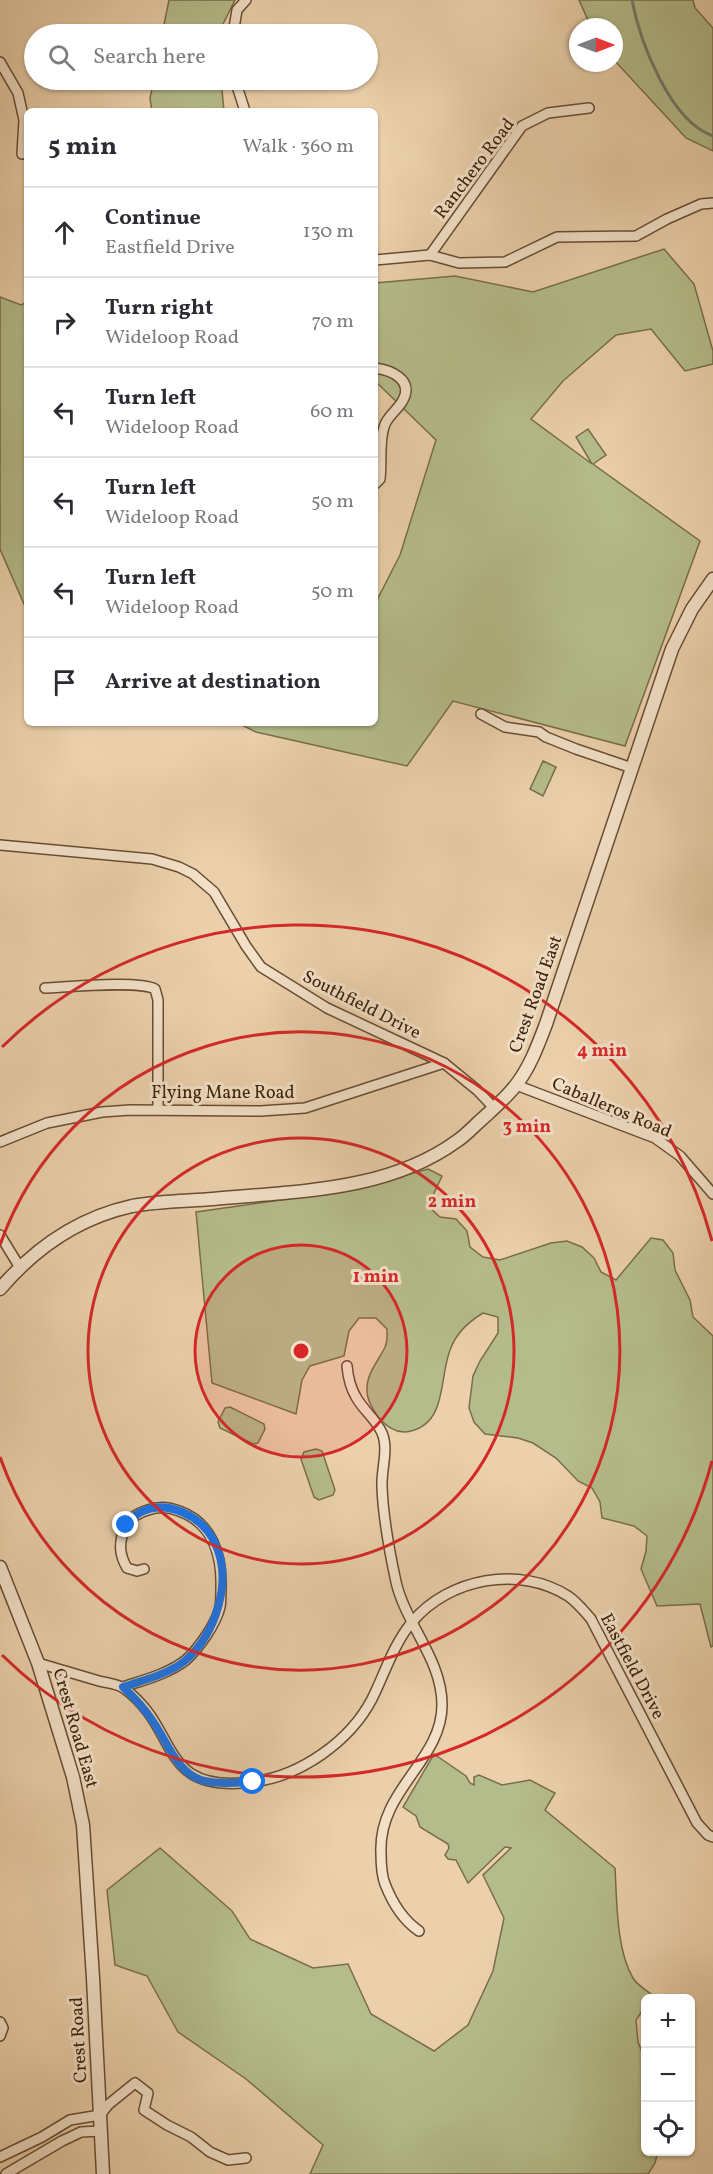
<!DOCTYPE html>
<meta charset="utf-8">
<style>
:root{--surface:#fff;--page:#f7f7f7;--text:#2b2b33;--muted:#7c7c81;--line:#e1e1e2}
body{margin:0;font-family:Vollkorn,serif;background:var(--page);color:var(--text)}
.controls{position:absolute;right:18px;bottom:18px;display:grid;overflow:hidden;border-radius:9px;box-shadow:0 2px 4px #0004}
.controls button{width:54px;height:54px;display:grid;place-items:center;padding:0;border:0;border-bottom:2px solid var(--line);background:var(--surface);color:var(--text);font:30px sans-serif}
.compass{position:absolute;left:569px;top:18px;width:54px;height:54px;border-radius:50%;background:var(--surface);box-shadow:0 2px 4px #0004;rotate:90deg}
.stop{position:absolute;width:18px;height:18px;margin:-14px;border:4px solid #1a73e8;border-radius:50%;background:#fff}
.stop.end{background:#1a73e8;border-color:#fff;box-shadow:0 2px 6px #0008}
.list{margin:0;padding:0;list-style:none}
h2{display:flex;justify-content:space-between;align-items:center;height:78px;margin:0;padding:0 24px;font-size:26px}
h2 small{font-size:20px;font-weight:400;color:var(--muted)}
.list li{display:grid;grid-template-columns:39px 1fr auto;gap:18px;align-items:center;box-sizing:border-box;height:90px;padding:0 24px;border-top:2px solid var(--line)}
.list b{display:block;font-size:22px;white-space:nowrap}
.list p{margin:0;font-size:20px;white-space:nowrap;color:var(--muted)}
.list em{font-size:20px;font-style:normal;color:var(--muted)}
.icon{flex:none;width:33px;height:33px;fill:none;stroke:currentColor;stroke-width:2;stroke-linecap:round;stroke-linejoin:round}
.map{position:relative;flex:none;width:713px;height:2174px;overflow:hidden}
.search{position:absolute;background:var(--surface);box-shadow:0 2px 4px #0004;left:24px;top:24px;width:354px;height:66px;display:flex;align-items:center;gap:15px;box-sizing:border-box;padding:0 21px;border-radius:33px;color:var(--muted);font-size:22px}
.panel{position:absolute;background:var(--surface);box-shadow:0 2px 4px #0004;left:24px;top:108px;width:354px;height:618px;border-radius:9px}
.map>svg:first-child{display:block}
.green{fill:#b5bc8b;stroke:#796e4a;stroke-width:1.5}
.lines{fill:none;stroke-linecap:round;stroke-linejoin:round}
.stream{stroke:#747a6a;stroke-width:3}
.minor-casing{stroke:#684d32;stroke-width:12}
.tertiary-casing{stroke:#684d32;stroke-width:15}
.minor{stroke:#f2e0c8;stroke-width:9}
.tertiary{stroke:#f2e0c8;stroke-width:12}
.route{stroke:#1a73e8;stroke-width:8}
.ring{fill:none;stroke:#d62828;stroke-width:3}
.labels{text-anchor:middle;stroke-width:6;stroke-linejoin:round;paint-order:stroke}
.street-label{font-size:18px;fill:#3d2109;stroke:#f2e0c8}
.centre{fill:#d62828;stroke:#f2e0c8;stroke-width:3}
.ring-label{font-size:18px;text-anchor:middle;font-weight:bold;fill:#d62828;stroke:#f2e0c8;stroke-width:6;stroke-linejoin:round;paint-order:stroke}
</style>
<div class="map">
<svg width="713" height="2174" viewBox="0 0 713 2174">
<rect width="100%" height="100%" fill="#ebd0ab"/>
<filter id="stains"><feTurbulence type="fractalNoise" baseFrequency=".00333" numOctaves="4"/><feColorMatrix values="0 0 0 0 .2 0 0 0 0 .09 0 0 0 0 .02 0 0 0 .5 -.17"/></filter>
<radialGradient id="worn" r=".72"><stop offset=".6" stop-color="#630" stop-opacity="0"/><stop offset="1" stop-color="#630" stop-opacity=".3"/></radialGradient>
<g class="green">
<polygon points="169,0 235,0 218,34 162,34"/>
<polygon points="579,0 693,0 695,8 713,28 713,151 686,138 614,60 614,27 591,27"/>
<polygon points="154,80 221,80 224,111 152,111 150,98"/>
<polygon points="664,249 694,284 713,351 713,364 685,371 651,329 616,335 563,381 531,419 592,464 576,437 588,429 606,455 593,464 700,541 625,746 453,701 407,766 256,732 238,723 375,723 375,604 400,555 436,440 375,381 375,283 455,276 533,292"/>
<polygon points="0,297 21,305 27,302 27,611 0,549"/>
<polygon points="543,761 556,767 543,796 530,789"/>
<path d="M428 1169 442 1176 428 1206 440 1217 456 1219 467 1231 470 1247 483 1257 500 1260 551 1243 567 1241 582 1247 594 1258 601 1272 616 1280 651 1238 663 1240 673 1253 675 1270 690 1300 693 1317 713 1336V1646L711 1647 700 1604 657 1606 641 1569 646 1551 647 1536 634 1526 602 1518 600 1502 592 1488 578 1481 556 1458 533 1443 518 1438 485 1434 474 1422 469 1408 473 1376 480 1361 498 1333V1317L483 1313C468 1322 456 1333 450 1350 439 1379 447 1422 411 1431 398 1435 387 1427 379 1418 373 1410 366 1398 367 1388 367 1373 379 1360 385 1347 388 1341 387 1334 387 1329L376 1318H359L349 1331 344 1356 310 1366 302 1380 296 1414 212 1383 196 1212 352 1190Z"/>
<polygon points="230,1407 264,1424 265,1429 258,1443 253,1444 220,1428 218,1422 225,1408"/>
<polygon points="316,1449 322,1451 335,1490 333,1495 319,1500 314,1497 301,1459 304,1452"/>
<path d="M434 1754 466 1776 470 1783 474 1785V1777L479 1775 502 1785 530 1780 555 1793 545 1810 615 1868C617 1901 616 1949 633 1978 637 1985 647 1991 654 1996L652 1998H646L645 2007 636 2020 638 2042 645 2059 646 2152H658L655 2163 648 2174H310L323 2145 246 2079 178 2032 147 1976 115 1965 107 1890 160 1848 232 1911 250 1939 313 1968 348 1964 371 2014 434 2051 468 2025 493 1971 504 1918 483 1875 511 1848 505 1847 468 1883 456 1860 448 1859 445 1855 449 1848 448 1844 420 1827 416 1816 403 1807Z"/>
</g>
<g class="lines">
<path class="stream" d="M632 0C640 42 670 121 713 136"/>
<g class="minor-casing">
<g id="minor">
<polyline points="233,34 237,10 246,0"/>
<polyline points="0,62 18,93 24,120 22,154"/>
<polyline points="235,80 245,111"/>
<polyline points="430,255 522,126 548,113 589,108"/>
<polyline points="375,260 430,255 459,263 505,262 557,237 636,236 667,219 701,204 713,203"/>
<path d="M375 368C391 370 414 380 403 400 398 410 387 416 384 427 379 443 382 462 380 479L375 484"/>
<polyline points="481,714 505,727 539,732 546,737 576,749 632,768"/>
<polyline points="0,845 152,859 179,867 193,874 214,892 246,946 261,967 327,1008 444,1063 477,1090 494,1108"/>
<path d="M45 988C68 987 138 980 155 989L158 1000V1109"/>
<polyline points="516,1085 655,1138 680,1156 713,1194"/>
<polyline points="0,1142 47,1123 102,1112 130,1110 261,1111 305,1108 444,1063"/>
<polyline points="0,1235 19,1266"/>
<path d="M347 1366C348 1377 350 1387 356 1397 363 1410 376 1419 382 1433 389 1449 381 1470 382 1487 383 1516 390 1554 396 1582 406 1625 442 1659 442 1705 442 1761 378 1790 381 1853 381 1863 381 1874 385 1884 392 1902 403 1920 419 1931"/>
<path d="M38 1663C59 1669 79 1675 99 1681 107 1683 119 1684 125 1689 181 1731 157 1794 253 1782 301 1776 350 1741 372 1699 385 1673 393 1645 412 1622 449 1578 519 1565 568 1596 577 1602 584 1611 591 1619L697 1823 708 1835 713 1837"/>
<path d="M123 1687C144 1680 168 1674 186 1660 199 1648 216 1624 220 1607 221 1601 221 1594 221 1588 222 1556 213 1523 179 1511 169 1507 159 1506 148 1510 138 1513 128 1519 124 1529 119 1544 119 1554 127 1568L137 1571 144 1569"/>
<polyline points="0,2022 3,2028 0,2036"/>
<polyline points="0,2157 42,2137 70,2120 100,2115 109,2104 135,2083 148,2093 144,2110 167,2125 191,2137 210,2152 228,2160 246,2158"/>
<polyline points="6,2174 62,2141 81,2132 101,2131"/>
</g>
</g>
<g class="tertiary-casing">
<g id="tertiary">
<path d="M0 1289C35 1248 78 1218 132 1206 158 1201 187 1201 213 1199 295 1191 387 1192 457 1141 466 1135 473 1127 481 1120 493 1109 506 1098 516 1085 530 1067 538 1045 546 1024L672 649 692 609 713 579"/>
<polyline points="0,1567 38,1663 73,1777 83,1825 93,1978 103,2174"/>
</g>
</g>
<use href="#minor" class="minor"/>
<use href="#tertiary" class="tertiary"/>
</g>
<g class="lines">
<path class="route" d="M126 1525C130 1521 134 1516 139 1513 167 1498 202 1516 215 1543 233 1581 216 1633 186 1660 169 1674 144 1680 123 1687 135 1698 145 1709 154 1723 168 1743 176 1771 201 1780 217 1785 237 1782 253 1782"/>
</g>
<circle cx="301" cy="1351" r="106" fill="#d62828" fill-opacity=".12"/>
<g class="ring">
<circle cx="301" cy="1351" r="106"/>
<circle cx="301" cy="1351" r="213"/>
<path d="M0 1245A319 319 0 1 1 0 1457"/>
<path d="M712 1461A426 426 0 0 1 2 1655M2 1047A426 426 0 0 1 712 1241"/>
</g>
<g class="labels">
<g class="street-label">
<text transform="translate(474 168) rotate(-53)" y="6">Ranchero Road</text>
<text transform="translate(535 994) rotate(-70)" y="6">Crest Road East</text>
<text transform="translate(362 1004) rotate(27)" y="6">Southfield Drive</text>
<text x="223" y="1098">Flying Mane Road</text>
<text transform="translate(612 1107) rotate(23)" y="6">Caballeros Road</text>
<text transform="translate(633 1666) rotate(62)" y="6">Eastfield Drive</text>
<text transform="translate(76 1728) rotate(74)" y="6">Crest Road East</text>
<text transform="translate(78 2040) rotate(-93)" y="6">Crest Road</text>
</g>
</g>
<circle cx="301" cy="1351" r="9" class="centre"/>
<g class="ring-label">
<text x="602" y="1056">4 min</text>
<text x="527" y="1132">3 min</text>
<text x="452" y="1207">2 min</text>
<text x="376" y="1282">1 min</text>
</g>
<rect width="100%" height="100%" filter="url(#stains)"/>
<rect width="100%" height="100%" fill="url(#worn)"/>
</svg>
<div class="controls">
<button>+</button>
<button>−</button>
<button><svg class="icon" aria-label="locate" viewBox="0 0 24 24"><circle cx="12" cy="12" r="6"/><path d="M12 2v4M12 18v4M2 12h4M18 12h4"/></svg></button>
</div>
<svg class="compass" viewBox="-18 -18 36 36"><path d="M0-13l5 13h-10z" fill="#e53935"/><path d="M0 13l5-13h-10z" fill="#7c7c81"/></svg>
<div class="stop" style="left:253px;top:1782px"></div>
<div class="stop end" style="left:126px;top:1525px"></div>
<div class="search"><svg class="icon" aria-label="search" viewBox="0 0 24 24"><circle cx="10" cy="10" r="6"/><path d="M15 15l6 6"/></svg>Search here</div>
<section class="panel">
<h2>5 min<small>Walk · 360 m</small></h2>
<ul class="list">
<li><svg class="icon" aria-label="ahead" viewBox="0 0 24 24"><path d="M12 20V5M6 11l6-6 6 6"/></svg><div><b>Continue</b><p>Eastfield Drive</p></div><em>130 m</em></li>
<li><svg class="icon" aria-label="right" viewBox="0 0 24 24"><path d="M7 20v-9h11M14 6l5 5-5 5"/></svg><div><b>Turn right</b><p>Wideloop Road</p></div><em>70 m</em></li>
<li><svg class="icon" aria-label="left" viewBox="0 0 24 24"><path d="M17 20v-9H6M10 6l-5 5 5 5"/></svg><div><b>Turn left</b><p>Wideloop Road</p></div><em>60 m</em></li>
<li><svg class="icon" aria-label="left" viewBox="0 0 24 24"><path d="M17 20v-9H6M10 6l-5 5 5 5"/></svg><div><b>Turn left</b><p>Wideloop Road</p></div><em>50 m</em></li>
<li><svg class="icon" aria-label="left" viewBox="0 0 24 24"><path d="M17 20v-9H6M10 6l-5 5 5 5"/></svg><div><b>Turn left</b><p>Wideloop Road</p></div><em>50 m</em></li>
<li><svg class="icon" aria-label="arrive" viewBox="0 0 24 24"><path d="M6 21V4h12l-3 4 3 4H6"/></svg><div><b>Arrive at destination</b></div></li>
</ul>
</section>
</div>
